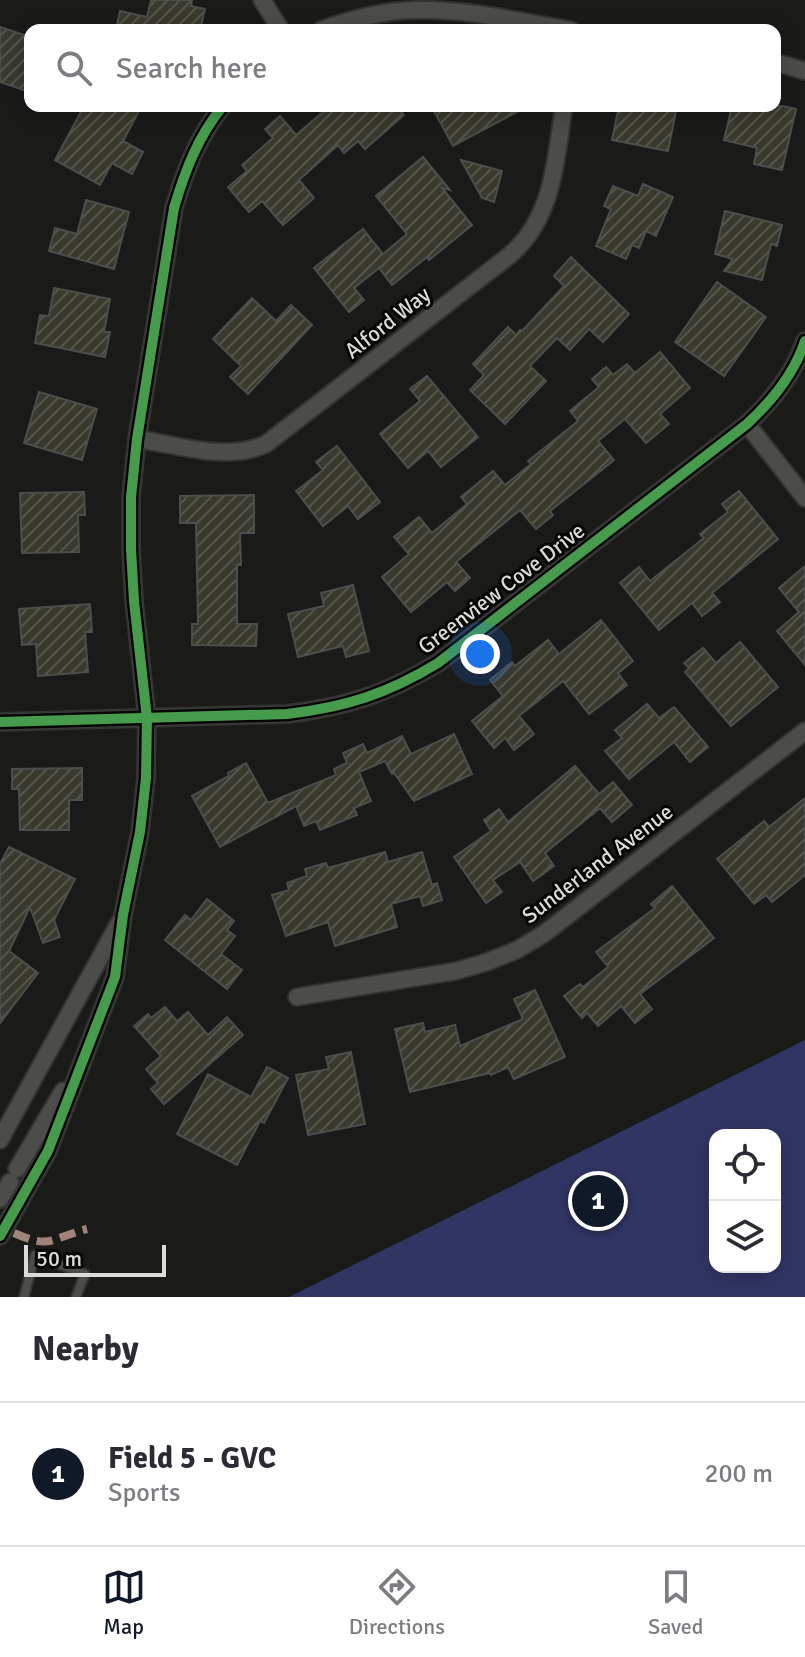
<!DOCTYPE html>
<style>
:root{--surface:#fff;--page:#f2f2f3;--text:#2b2b33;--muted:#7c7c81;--line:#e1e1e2;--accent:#111827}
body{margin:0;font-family:Signika,sans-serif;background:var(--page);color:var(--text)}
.controls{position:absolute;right:24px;bottom:24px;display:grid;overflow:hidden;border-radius:16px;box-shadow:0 4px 20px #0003}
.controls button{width:72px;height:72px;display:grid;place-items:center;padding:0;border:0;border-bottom:2px solid var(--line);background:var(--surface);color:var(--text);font:40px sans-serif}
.scale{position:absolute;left:24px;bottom:20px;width:142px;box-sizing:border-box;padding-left:8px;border:4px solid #dbdbd8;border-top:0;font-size:22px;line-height:28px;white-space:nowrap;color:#dbdbd8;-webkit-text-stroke:6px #060605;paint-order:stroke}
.you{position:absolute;left:480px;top:654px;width:28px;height:28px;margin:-20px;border:6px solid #fff;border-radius:50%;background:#1a73e8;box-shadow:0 0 0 12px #1a73e833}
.badge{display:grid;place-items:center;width:52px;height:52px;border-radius:50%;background:var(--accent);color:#fff;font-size:26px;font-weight:700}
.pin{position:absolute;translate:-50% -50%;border:4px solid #fff;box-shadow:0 2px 8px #0006}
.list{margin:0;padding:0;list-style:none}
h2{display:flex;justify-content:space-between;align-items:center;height:104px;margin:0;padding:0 32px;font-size:34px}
h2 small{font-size:26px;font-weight:400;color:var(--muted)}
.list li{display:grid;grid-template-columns:52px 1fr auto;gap:24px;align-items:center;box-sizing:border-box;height:144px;padding:0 32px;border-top:2px solid var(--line)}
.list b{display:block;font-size:30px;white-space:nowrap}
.list p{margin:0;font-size:26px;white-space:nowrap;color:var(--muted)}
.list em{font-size:26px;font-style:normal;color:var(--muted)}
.icon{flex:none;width:44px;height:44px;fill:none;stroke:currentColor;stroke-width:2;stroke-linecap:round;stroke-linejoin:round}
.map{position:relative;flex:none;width:805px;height:1297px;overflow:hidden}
.search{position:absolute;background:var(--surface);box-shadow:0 4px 20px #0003;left:24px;right:24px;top:24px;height:88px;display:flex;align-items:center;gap:20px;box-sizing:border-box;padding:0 28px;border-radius:16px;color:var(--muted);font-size:30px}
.sheet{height:248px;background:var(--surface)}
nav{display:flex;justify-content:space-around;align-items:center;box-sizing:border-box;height:112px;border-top:2px solid var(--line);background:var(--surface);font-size:22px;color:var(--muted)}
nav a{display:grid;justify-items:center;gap:4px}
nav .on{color:var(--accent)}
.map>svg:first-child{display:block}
.garden{fill:#323564;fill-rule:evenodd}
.building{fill:url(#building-hatch);stroke:#4d4d4b;stroke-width:2}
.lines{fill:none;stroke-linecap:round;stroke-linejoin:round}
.service-casing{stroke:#333332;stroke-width:12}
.minor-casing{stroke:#333332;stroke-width:20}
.service{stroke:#4c4c4a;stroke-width:8}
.minor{stroke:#4c4c4a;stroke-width:16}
.quiet{stroke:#a18479;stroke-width:8;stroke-dasharray:16 8;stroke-linecap:butt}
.cycleway-casing{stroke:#060605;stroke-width:15}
.cycleway{stroke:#469c4c;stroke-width:10}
.labels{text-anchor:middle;stroke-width:6;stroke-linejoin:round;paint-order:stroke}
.street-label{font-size:22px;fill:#dbdbd8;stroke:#060605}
</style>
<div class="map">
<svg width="805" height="1297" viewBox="0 0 805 1297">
<defs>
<pattern id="building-hatch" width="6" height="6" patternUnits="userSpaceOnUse" patternTransform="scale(2)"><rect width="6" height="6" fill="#3a392f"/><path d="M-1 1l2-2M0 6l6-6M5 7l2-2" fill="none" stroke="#56554c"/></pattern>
</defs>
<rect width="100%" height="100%" fill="#1a1a18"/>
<path class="garden" d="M805 1040V1297H289ZM715 1135H775V1267H715Z"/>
<g class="building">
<polygon points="151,0 192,0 191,6 205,9 200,30 116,30 120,11 147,17"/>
<polygon points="0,27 30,37 30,92 0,82"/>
<polygon points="84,106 130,106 139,111 123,141 143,152 132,174 112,163 100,185 55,160"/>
<polygon points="330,106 396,106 404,115 365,149 358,141 344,153 338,145 299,180 314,198 283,225 262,201 249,212 228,187 247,171 242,165 273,138 265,129 280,116 296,135"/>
<polygon points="444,106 528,106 453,146 434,111"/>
<polygon points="619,106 677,106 668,151 612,140"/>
<polygon points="732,106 754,106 770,110 771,106 783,106 796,109 782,170 754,164 757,148 724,140"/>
<polygon points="423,157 450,190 442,188 472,225 429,260 427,257 392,285 379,268 354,288 364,300 349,312 314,268 363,229 383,254 407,234 376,196"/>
<polygon points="461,160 502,171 494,202 482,198"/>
<polygon points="643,184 673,197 656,236 646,231 639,248 632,245 626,259 596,246 611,209 604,206 613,186 638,196"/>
<polygon points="86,200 129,212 114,269 49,251 55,228 77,234"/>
<polygon points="725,211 782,225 777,246 771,244 762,280 724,271 733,259 715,254"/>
<polygon points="571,257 629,314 603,342 589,329 570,350 557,338 530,366 546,381 505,424 470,390 484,375 473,364 508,327 516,335 520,330 522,331 564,286 554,276"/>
<polygon points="717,282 766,317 724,376 675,342"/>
<polygon points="54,288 110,299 104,332 110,332 105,357 35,343 40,315 49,316"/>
<polygon points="252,298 276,321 291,305 312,325 248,394 230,377 241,366 213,339"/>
<polygon points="660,352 690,388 660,414 669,424 646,443 625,419 598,441 614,460 550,511 553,515 536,529 520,510 456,562 470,578 455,591 447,582 411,612 382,577 409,554 394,537 419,517 432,533 467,504 461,497 493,471 505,485 531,464 528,461 578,421 570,411 599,387 592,379 606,367 613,375 627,364 635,373"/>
<polygon points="427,376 478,437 441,467 428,451 408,468 380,434 420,401 410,389"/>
<polygon points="39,392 97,409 82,460 24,443"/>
<polygon points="337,446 380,502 358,519 348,506 323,526 296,491 323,470 316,462"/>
<polygon points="739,491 778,539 712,593 720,602 702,616 692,603 659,630 620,583 639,567 650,581 704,538 700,534 728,512 722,504"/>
<polygon points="84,492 85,515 78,515 79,552 22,553 20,493"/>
<polygon points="254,495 254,533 240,533 241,565 237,565 237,624 257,624 256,646 192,645 192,624 198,624 196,523 180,523 180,496"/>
<polygon points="805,566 805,665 777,631 799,612 779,588"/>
<polygon points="353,585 369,651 346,657 343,646 298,657 288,614 324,606 321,593"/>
<polygon points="90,604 92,632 85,632 88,672 38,676 36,644 22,645 19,609"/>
<polygon points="601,620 633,661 618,673 627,685 589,714 563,681 519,716 534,734 514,750 505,738 494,748 472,721 503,696 490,680 512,662 515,666 548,640 559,654"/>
<polygon points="740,642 778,687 731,726 685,672 689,668 684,663 703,648 716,663"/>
<polygon points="647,704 659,718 674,707 708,747 690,762 674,742 629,779 605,751 622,738 615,730"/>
<polygon points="454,734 472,774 414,801 394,773 392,774 385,761 359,772 371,801 354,808 357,815 320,830 316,821 304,826 296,806 220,847 192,796 229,776 228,773 246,763 268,803 336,775 334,769 347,763 343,753 363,744 367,753 402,736 411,754"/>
<polygon points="575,766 599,794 613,782 632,805 612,822 600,808 545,853 554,866 533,881 520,862 493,880 502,892 486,903 454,857 491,831 484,820 499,809 508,822"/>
<polygon points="82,768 82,800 69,800 69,830 20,830 19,789 12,789 12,769"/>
<polygon points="805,798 805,875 772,902 766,895 754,904 717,859 764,821 769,827"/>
<polygon points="9,847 75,879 54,920 60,937 43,943 30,907 9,951 38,973 0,1023 0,864"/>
<polygon points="385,852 388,862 422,852 432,885 437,883 442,900 423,906 420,896 391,904 397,927 335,946 328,922 286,936 272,895 289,890 287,883 307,876 305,869 326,863 328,868"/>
<polygon points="672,886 714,938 640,994 652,1009 635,1023 621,1006 598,1026 587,1013 582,1018 564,996 580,984 583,987 608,967 596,952 655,908 651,904"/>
<polygon points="207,899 234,921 227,930 235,936 221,954 242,970 227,989 165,940 185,915 191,920"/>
<polygon points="535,990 565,1057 514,1079 508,1067 491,1075 490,1073 410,1092 395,1029 423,1023 425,1032 455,1025 460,1046 523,1019 514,999"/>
<polygon points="165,1007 177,1021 188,1012 208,1035 227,1017 243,1035 164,1104 151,1089 158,1083 146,1069 161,1056 134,1026 148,1014 151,1018"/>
<polygon points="351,1052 365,1124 308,1135 296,1075 329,1069 326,1057"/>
<polygon points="267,1067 288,1078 264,1123 260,1121 237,1165 177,1134 208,1074 251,1097"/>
</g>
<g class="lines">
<g class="service-casing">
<polyline id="service" points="24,1297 35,1255 85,1274 76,1297"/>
</g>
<g class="minor-casing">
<g id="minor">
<polyline points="262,0 281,30"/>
<path d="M321 30C353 19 384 10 418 10 469 9 521 22 571 30"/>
<polyline points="775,62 805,71"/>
<polyline points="747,424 805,498"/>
<path d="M137 439C179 445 227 462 266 444L510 255C554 217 555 161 564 106"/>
<path d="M0 722 287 714C346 707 387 694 438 663L747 424C772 401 794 374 805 341"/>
<polyline points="297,997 456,971 487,962 517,950 545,933 805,731"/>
<polyline points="0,1140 119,923"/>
<polyline points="17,1169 63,1091"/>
<polyline points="0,1199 10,1182"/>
<path d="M0 1236 48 1151 115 977 123 915 140 832 146 778 147 718 134 601 131 549V497L137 439 174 208C185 171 198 136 223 106"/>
</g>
</g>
<use href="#service" class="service"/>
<use href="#minor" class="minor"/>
<path class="quiet" d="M14 1233C52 1250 51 1238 87 1229"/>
<g class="cycleway-casing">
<g id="cycleway">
<path d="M0 722 287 714C346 707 387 694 438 663L747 424C772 401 794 374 805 341"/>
<path d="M0 1236 48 1151 115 977 123 915 140 832 146 778 147 718 134 601 131 549V497L137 439 174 208C185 171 198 136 223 106"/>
</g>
</g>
<use href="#cycleway" class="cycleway"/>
</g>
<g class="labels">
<g class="street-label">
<text transform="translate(387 322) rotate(-38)" y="8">Alford Way</text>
<text transform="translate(501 588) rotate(-37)" y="8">Greenview Cove Drive</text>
<text transform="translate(597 863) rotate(-37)" y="8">Sunderland Avenue</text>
</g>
</g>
</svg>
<div class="controls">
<button><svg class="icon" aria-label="locate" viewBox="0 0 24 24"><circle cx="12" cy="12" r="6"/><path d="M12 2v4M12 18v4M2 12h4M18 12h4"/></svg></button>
<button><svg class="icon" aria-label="layers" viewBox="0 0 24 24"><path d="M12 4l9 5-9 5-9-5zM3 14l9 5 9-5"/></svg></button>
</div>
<div class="scale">50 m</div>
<div class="you"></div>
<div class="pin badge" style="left:598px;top:1201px">1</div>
<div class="search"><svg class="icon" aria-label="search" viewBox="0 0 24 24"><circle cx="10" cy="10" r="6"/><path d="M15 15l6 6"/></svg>Search here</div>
</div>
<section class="sheet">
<h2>Nearby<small></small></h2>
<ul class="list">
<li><span class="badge">1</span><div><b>Field 5 - GVC</b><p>Sports</p></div><em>200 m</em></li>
</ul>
</section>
<nav>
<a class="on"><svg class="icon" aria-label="map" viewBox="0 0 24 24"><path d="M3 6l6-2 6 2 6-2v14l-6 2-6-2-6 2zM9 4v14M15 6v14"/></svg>Map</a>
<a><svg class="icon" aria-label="directions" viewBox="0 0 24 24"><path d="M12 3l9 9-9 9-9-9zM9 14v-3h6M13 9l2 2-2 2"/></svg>Directions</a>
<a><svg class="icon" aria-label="saved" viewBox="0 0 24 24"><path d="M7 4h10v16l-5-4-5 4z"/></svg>Saved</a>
</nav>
